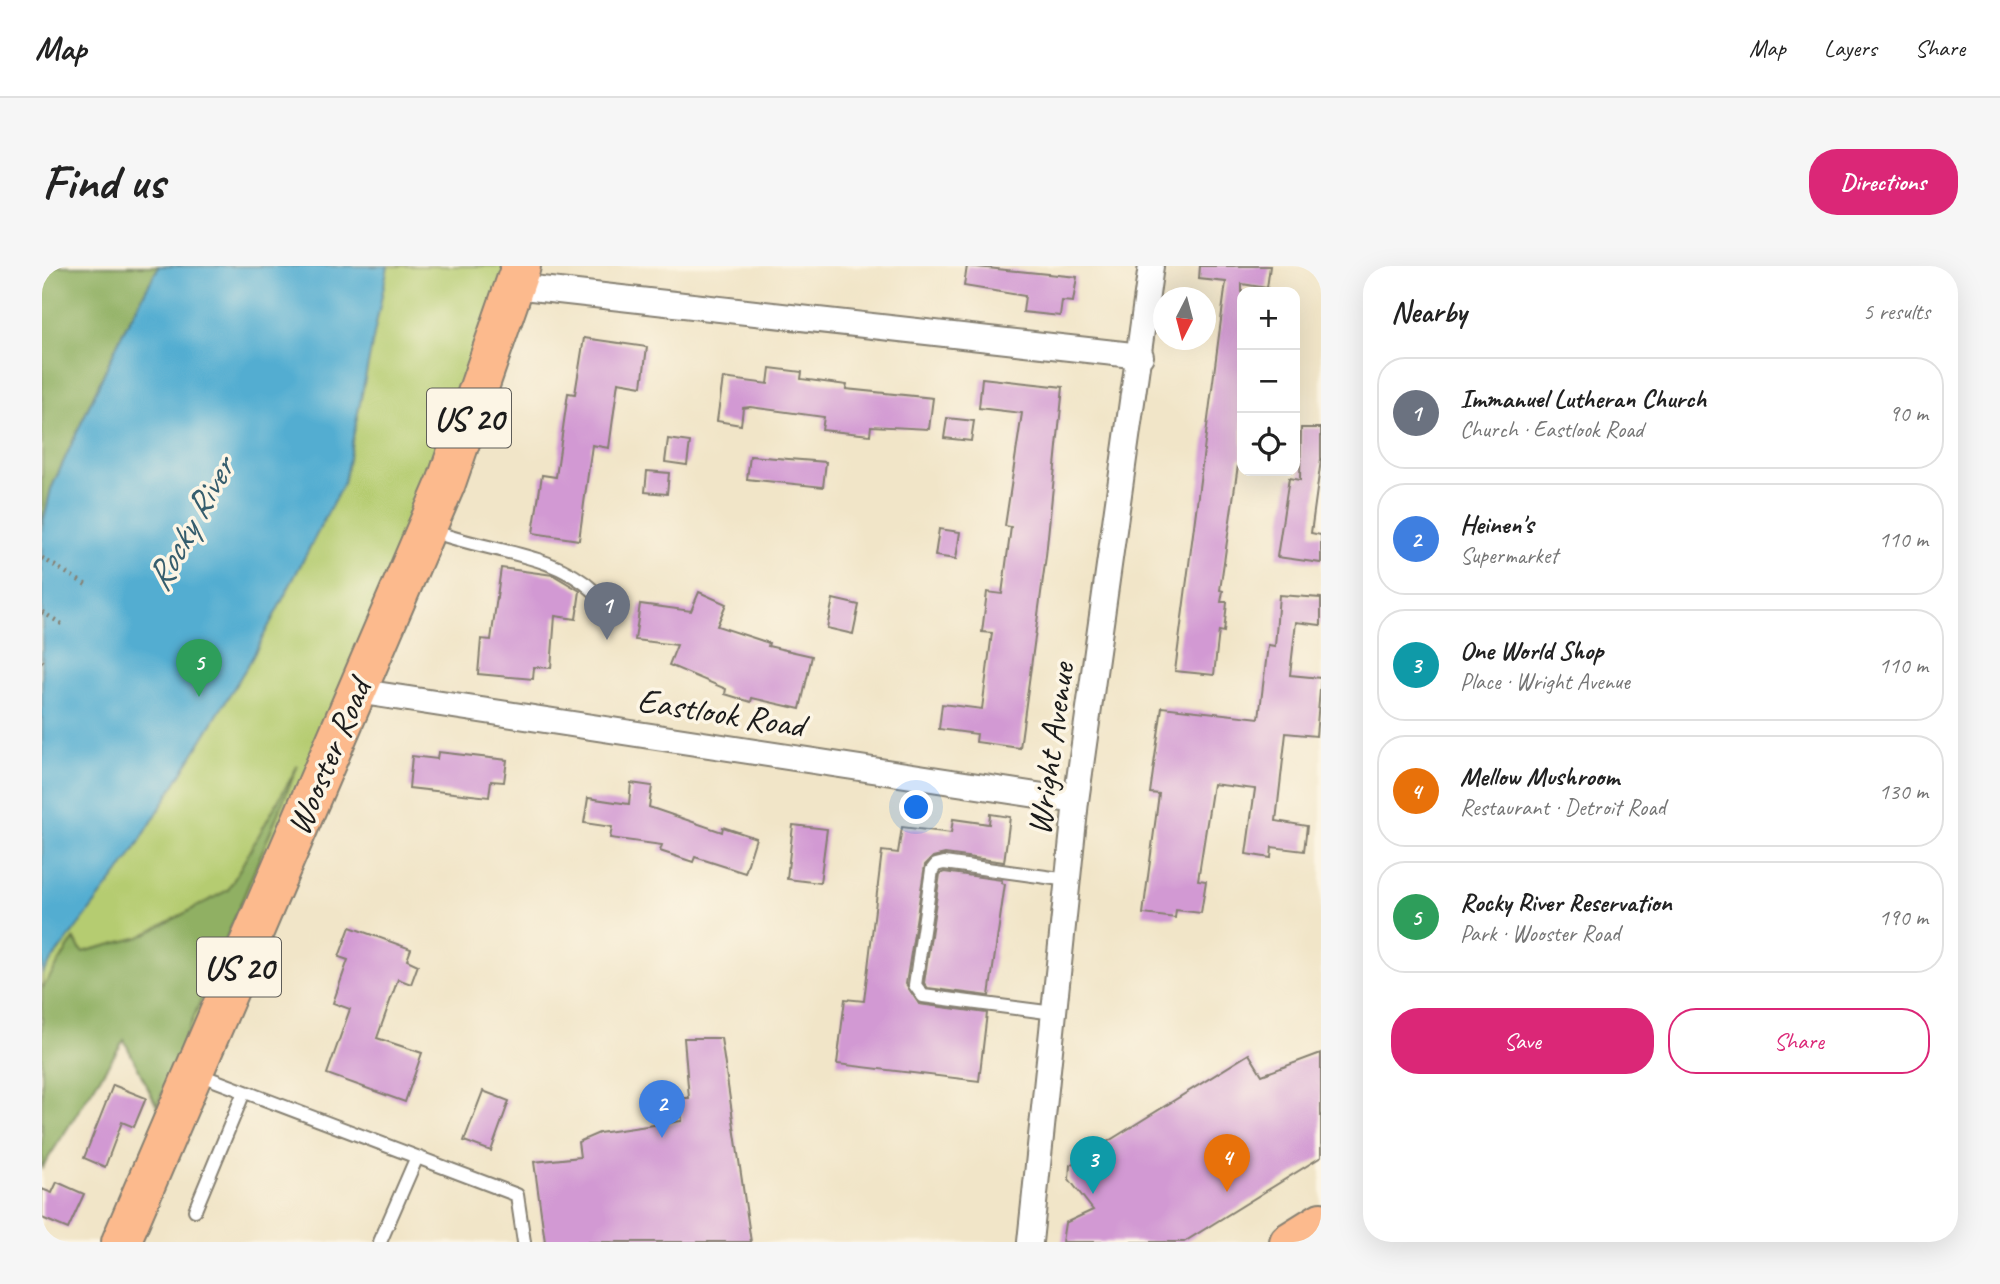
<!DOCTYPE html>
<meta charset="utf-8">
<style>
:root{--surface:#fff;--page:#f6f6f6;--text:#222;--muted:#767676;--line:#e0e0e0;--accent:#db2777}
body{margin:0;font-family:Caveat,sans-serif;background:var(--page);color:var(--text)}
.controls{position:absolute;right:21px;top:21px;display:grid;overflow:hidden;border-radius:14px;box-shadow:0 7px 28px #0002}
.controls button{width:63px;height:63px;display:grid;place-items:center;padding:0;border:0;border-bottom:2px solid var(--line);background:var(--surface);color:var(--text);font:35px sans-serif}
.compass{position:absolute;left:1111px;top:21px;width:63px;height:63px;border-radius:50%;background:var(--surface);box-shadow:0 7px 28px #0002;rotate:186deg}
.you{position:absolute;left:875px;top:542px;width:24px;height:24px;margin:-18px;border:5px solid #fff;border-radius:50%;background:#1a73e8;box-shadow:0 0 0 10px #1a73e833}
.badge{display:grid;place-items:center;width:46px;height:46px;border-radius:50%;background:var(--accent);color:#fff;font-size:23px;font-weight:700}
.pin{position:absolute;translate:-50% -58px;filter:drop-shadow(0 2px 4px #0008)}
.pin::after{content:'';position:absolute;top:37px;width:24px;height:21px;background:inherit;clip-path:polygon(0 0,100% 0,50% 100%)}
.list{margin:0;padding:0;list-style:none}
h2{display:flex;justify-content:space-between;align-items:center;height:91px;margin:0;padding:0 28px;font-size:30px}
h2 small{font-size:23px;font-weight:400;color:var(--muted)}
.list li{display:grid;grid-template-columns:46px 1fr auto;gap:21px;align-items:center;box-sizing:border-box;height:112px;margin:0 14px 14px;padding:0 14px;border:2px solid var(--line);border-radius:28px}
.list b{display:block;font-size:26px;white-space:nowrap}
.list p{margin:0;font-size:23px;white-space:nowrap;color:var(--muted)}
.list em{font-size:23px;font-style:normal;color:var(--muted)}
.actions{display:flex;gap:14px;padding:21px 28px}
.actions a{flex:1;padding:16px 0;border:2px solid var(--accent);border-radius:28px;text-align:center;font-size:24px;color:var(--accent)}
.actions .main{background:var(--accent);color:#fff}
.icon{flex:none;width:38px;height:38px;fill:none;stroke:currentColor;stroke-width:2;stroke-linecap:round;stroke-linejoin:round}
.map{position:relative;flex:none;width:1279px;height:976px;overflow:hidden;border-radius:28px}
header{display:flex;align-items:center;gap:42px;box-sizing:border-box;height:98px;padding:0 35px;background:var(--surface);border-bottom:2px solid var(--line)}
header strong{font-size:33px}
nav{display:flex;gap:38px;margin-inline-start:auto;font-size:24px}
.intro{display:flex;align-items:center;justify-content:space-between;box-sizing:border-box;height:168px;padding:0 42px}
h1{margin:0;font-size:49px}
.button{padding:18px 32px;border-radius:28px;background:var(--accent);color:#fff;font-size:24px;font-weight:700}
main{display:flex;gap:42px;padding:0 42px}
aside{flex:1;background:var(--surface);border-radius:28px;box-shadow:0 7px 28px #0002}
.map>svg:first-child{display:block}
.green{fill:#b5cc71;stroke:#687446;stroke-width:2}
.forest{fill:#90b063;stroke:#566640;stroke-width:2}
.water{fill:#53add1;stroke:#386476;stroke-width:2}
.building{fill:#d299d3}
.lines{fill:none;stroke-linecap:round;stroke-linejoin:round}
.lane-casing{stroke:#868072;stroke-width:16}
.street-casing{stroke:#868072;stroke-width:28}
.primary-casing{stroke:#868072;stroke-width:42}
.path{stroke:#868072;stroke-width:4.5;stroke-dasharray:2 5;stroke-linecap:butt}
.lane{stroke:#fff;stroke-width:12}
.street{stroke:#fff;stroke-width:24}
.primary{stroke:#fcba8d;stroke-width:38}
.labels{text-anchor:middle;stroke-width:7;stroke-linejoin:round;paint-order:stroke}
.shield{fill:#fcf5e5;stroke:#5f5d58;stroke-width:2}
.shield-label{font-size:33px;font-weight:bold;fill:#1c1c1c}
.street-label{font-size:35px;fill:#1c1c1c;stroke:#fcf5e5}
.water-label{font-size:37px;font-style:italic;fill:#355d6d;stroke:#fcf5e5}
</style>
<header>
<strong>Map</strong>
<nav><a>Map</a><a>Layers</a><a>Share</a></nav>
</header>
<div class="intro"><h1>Find us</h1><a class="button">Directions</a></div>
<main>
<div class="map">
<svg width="1279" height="976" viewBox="0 0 1279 976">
<rect width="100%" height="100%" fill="#fcf5e5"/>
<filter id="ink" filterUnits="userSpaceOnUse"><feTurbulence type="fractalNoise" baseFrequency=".0143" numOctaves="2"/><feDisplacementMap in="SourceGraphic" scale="14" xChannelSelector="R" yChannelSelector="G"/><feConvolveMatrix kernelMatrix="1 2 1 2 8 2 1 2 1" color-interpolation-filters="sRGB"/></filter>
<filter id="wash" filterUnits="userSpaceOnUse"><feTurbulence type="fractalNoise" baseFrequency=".00686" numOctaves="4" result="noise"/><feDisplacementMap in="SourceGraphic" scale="28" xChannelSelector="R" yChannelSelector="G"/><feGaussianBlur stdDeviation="1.57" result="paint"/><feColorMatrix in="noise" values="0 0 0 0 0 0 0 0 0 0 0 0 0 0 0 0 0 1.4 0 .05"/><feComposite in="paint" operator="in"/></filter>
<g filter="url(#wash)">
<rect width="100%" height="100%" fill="#f1e5c8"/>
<polygon class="green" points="0,0 481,0 125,861 33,673 0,723"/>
<g class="forest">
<polygon points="0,0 117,0 79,70 9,223 0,260"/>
<polygon points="256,499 115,840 82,774 0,902 0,723 32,673 40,686 98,671 186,624"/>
</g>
<polygon class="water" points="117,0 346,0 302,216 209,394 87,593 0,707 0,261 9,223 79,70"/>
<g id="blocks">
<g class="building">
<polygon points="925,0 1035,11 1031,36 1020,35 1018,50 981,46 983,30 922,20"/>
<polygon points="1158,0 1228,0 1225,22 1200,18 1200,192 1197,192 1178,324 1181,325 1179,336 1185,336 1182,366 1177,365 1172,409 1133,405 1184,16 1157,13"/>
<polygon points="542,72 605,81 600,120 576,116 567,182 550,179 537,274 491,267 500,209 514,211 526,127 533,128"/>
<polygon points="728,102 760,106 759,113 805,119 804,123 891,132 887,163 829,160 828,169 780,164 782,151 708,141 701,142 699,159 675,155 681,112 726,118"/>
<polygon points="940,112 1021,121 1004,290 978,482 934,476 935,468 897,463 900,438 940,443 950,367 940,366 945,326 960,328 969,261 963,260 980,147 937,142"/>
<polygon points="905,152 932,155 929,175 902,172"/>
<polygon points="1259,162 1279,162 1279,194 1269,267 1279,269 1279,297 1235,291 1247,212 1258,214"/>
<polygon points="626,173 648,176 645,199 623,196"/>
<polygon points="708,190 784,196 781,221 705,213"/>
<polygon points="605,205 627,207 625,228 603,226"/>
<polygon points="897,263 918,266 914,293 893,290"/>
<polygon points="459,302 511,309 538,325 534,353 513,350 509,402 492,401 491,413 436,408 439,373 449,374"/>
<polygon points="657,326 684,338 675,360 727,377 726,380 770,390 758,443 710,432 709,436 683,428 684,423 627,399 635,379 593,374 598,338 649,345"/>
<polygon points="1237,329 1279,332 1279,359 1254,356 1248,409 1279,412 1274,470 1244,467 1234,555 1265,560 1262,585 1230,581 1229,592 1204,588 1213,523 1171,518 1156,614 1164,615 1159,647 1134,644 1133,652 1101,648 1117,528 1108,527 1120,441 1217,452 1226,379 1233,380"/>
<polygon points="791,333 817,339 811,368 785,362"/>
<polygon points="396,486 465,494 462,516 449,515 447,531 367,522 370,490 395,493"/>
<polygon points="589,517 610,520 607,541 680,566 681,561 714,572 703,607 653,591 651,596 618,585 620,579 568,572 570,561 542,557 546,532 587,538"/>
<polygon points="948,548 968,551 962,596 903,588 891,591 883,599 864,718 877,738 945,747 937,815 795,798 803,733 822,735 840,585 856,587 860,561 909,567 911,553 947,558"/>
<polygon points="751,559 785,563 778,617 745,613"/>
<polygon points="902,606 960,614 959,617 963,618 947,730 886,722 882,717 898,608"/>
<polygon points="308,661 369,683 365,694 376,699 369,718 356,713 335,772 380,787 363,836 285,808 308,743 291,737 306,694 297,691"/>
<polygon points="642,772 679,772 709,976 503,976 492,896 538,891 536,876 557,867 640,855 638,832 647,832"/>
<polygon points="1279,787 1279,891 1142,976 1020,976 1023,957 1051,944 1027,913 1028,899 1207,788 1220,809"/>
<polygon points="71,819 104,832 92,861 80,856 63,901 42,892"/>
<polygon points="441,825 467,835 449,885 422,875"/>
<polygon points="15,916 42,928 26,963 0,952 0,923 10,927"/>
</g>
</g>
</g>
<g filter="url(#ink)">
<use href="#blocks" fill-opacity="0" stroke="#868072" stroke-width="2"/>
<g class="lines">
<g class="lane-casing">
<g id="lane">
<path d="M388 264C442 286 510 285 553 326"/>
<polyline points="1012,747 881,730 873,719 890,604 894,599 902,597 1026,614"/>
<polyline points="156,808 475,929 482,976"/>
<polyline points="153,944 202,826"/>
<polyline points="338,976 374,893"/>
</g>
</g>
<g class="street-casing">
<g id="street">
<polyline points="472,20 1099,90"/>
<polyline points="314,425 1034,535"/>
<polyline points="988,976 1034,535 1109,0"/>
</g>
</g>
<g class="primary-casing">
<g id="primary">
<polyline points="79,976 404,217 479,0"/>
<polyline points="1247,976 1279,956"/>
</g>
</g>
<g class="path">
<polyline points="0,292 46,320"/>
<polyline points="0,346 23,360"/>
<polyline points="0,395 1,396"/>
</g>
<use href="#lane" class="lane"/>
<use href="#street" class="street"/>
<use href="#primary" class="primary"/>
</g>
</g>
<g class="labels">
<g class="shield">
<rect x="385" y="122.5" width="84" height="59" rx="5"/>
<rect x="155" y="671.5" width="84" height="59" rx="5"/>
</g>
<g class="shield-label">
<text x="427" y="164">US 20</text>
<text x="197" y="713">US 20</text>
</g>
<g class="street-label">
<text transform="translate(679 446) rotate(9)" y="12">Eastlook Road</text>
<text transform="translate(1008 483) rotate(-82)" y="12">Wright Avenue</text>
<text transform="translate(286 491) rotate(-67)" y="12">Wooster Road</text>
</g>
<g class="water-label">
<text transform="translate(147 258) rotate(-61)" y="13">Rocky River</text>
</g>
</g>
</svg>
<div class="controls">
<button>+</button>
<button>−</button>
<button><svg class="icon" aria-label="locate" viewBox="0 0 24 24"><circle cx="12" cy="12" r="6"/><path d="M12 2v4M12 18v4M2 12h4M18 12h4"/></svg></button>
</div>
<svg class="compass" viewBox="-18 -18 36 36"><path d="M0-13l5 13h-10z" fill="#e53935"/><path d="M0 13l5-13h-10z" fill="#767676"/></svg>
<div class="you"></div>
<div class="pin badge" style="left:565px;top:374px;background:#6b7280">1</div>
<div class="pin badge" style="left:620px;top:872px;background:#3f7fe0">2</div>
<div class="pin badge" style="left:1051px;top:928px;background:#0f9aa8">3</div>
<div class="pin badge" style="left:1185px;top:926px;background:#e8710a">4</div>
<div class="pin badge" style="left:157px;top:431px;background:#2e9e5b">5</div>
</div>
<aside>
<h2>Nearby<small>5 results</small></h2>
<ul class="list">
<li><span class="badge" style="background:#6b7280">1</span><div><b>Immanuel Lutheran Church</b><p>Church · Eastlook Road</p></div><em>90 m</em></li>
<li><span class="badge" style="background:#3f7fe0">2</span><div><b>Heinen's</b><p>Supermarket</p></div><em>110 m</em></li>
<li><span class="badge" style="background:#0f9aa8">3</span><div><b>One World Shop</b><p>Place · Wright Avenue</p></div><em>110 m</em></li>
<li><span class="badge" style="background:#e8710a">4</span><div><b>Mellow Mushroom</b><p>Restaurant · Detroit Road</p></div><em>130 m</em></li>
<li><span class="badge" style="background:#2e9e5b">5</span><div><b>Rocky River Reservation</b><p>Park · Wooster Road</p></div><em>190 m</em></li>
</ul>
<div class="actions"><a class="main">Save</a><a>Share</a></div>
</aside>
</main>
